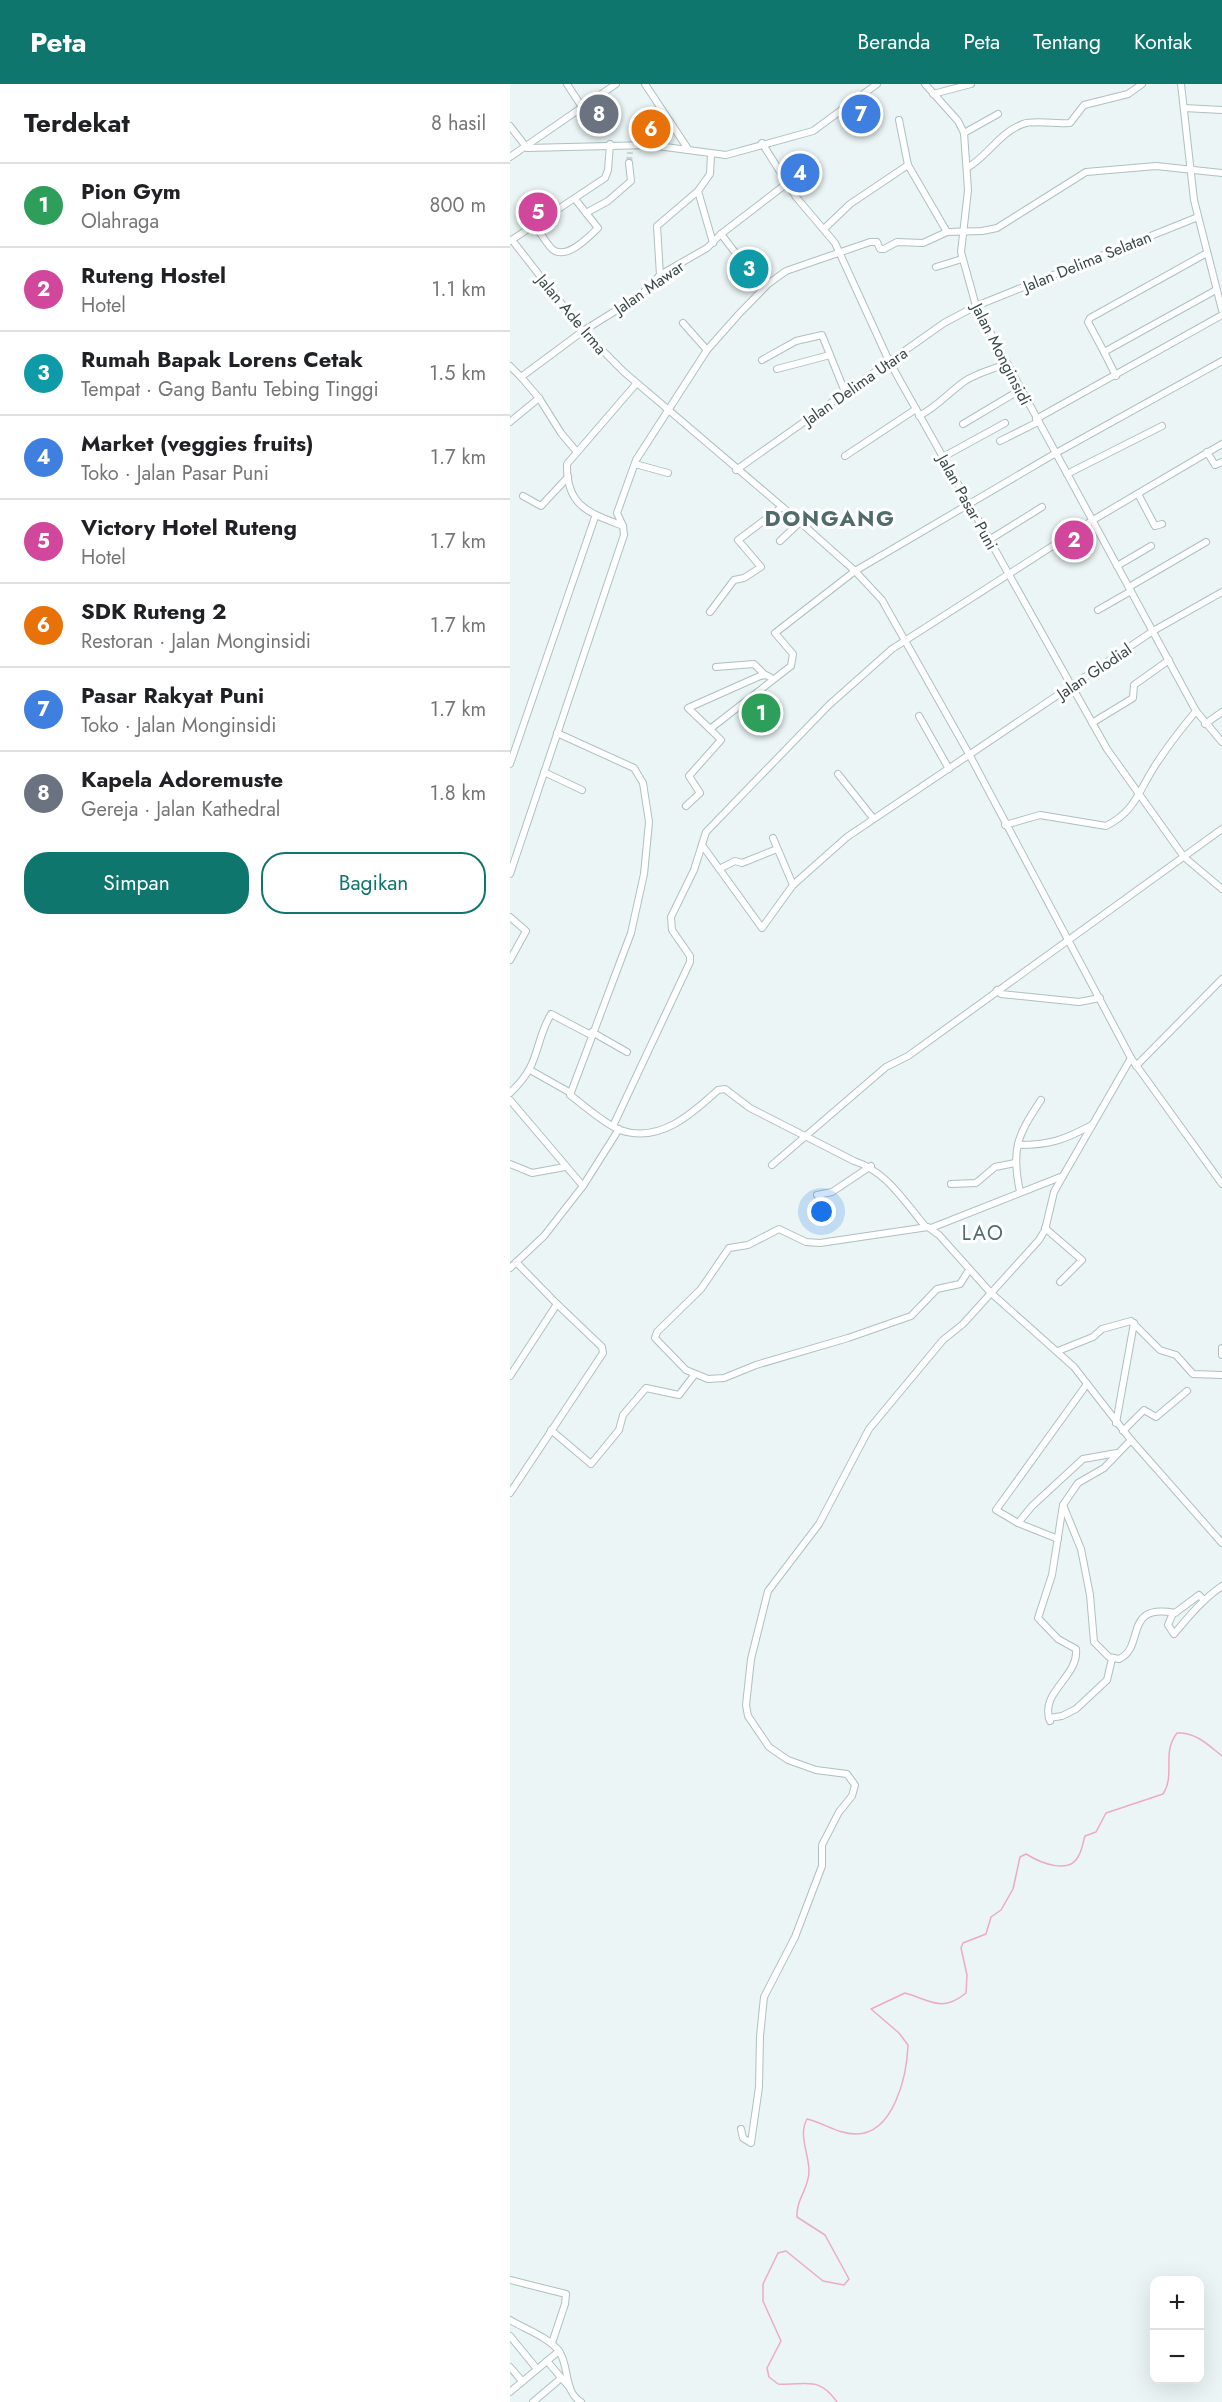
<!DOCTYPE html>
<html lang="id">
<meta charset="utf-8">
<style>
:root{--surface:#fff;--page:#f6f6f6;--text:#202124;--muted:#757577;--line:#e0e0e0;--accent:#0f766e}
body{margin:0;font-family:Jost,sans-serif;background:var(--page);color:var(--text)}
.controls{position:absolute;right:18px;bottom:18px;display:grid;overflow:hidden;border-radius:12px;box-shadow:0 6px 24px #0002}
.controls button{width:54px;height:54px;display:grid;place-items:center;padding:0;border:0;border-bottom:2px solid var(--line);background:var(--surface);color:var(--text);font:30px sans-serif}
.you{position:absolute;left:312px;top:1128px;width:21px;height:21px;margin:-15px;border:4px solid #fff;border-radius:50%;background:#1a73e8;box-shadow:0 0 0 9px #1a73e833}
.badge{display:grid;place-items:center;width:39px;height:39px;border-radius:50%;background:var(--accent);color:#fff;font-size:20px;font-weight:700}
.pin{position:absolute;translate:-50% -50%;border:3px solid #fff;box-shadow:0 2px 6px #0006}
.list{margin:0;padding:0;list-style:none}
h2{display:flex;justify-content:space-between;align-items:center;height:78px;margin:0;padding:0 24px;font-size:26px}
h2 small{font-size:20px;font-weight:400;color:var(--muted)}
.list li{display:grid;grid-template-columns:39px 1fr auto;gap:18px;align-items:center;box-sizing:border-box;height:84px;padding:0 24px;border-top:2px solid var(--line)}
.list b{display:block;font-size:22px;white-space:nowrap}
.list p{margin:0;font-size:20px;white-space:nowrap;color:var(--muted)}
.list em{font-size:20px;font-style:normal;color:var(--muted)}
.actions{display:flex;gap:12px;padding:18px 24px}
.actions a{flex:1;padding:14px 0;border:2px solid var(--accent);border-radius:24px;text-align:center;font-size:21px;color:var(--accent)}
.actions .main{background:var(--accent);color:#fff}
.map{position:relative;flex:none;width:712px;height:2318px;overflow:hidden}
header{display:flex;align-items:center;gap:36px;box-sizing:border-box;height:84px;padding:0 30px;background:var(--accent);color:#fff}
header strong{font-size:28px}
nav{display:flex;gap:33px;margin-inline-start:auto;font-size:21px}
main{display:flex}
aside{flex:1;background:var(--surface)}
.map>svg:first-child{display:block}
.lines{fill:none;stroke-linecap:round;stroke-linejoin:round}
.stream{stroke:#eeabbf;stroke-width:1.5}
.minor-tunnel{stroke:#c7d3d2;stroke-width:6;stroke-dasharray:6 3;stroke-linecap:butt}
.minor-casing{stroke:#aec0bf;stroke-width:8}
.minor{stroke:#fff;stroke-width:6}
.labels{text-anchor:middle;stroke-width:6;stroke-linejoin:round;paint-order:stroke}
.street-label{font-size:16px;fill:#394947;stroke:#fff}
.quarter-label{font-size:20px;letter-spacing:1.5px;fill:#506c68;stroke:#fff}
.district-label{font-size:22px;font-weight:bold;letter-spacing:1.5px;fill:#506c68;stroke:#fff}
</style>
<header>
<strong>Peta</strong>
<nav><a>Beranda</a><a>Peta</a><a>Tentang</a><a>Kontak</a></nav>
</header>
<main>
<aside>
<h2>Terdekat<small>8 hasil</small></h2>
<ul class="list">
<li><span class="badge" style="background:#2e9e5b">1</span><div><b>Pion Gym</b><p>Olahraga</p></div><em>800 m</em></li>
<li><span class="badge" style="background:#d1479c">2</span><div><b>Ruteng Hostel</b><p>Hotel</p></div><em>1.1 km</em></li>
<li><span class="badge" style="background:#0f9aa8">3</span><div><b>Rumah Bapak Lorens Cetak</b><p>Tempat · Gang Bantu Tebing Tinggi</p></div><em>1.5 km</em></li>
<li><span class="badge" style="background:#3f7fe0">4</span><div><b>Market (veggies fruits)</b><p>Toko · Jalan Pasar Puni</p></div><em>1.7 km</em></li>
<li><span class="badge" style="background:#d1479c">5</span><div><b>Victory Hotel Ruteng</b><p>Hotel</p></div><em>1.7 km</em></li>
<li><span class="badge" style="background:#e8710a">6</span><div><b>SDK Ruteng 2</b><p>Restoran · Jalan Monginsidi</p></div><em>1.7 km</em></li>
<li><span class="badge" style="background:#3f7fe0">7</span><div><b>Pasar Rakyat Puni</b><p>Toko · Jalan Monginsidi</p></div><em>1.7 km</em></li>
<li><span class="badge" style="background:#6b7280">8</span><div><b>Kapela Adoremuste</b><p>Gereja · Jalan Kathedral</p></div><em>1.8 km</em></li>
</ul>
<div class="actions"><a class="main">Simpan</a><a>Bagikan</a></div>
</aside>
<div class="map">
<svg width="712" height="2318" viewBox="0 0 712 2318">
<rect width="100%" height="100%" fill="#ebf5f5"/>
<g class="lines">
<path class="stream" d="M327 2318C308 2291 296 2302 268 2300L259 2293 257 2284 271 2257 253 2217V2200L268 2169 276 2167 313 2197 334 2201 339 2195 315 2151 287 2133C286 2115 299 2105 299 2087 299 2070 288 2051 297 2035 314 2039 328 2050 346 2050 384 2050 397 1991 398 1961L389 1949 361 1925 395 1909C420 1916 432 1929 456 1909L457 1891 451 1864 453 1859 476 1850 481 1833 491 1826 503 1805 510 1773 516 1770C529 1778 560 1792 569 1771 572 1766 573 1758 575 1752L586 1748 596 1729 653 1710C666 1690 651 1670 667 1649 686 1648 698 1661 712 1672"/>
<polyline class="minor-tunnel" points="119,79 120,68"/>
<g class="minor-casing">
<g id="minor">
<polyline points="57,0 72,23"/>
<polyline points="135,0 178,65"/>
<polyline points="415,0 448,37 454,49 458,106 451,168 466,222 686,627 712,658"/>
<polyline points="671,0 684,116 712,226"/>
<polyline points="423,10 461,0"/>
<polyline points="674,24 712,26"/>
<polyline points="389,36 398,81 437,148"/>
<polyline points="0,42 17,64 140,61 216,71 303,47 367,0"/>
<polyline points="454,49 488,30"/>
<polyline points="252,59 286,113 325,159 379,277 597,665 674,773 712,805"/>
<polyline points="201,71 200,90 188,107 203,159"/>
<polyline points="0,73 106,0"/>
<path d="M457 84C478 72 490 48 513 40 522 36 548 40 560 39L574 21 618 10 632 0"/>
<polyline points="76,129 98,117 121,97 119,79"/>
<path d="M25 141C30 148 36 159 42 165 56 177 79 153 88 144L65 115"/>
<polyline points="315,144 340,120 398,81"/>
<polyline points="211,150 234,180"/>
<polyline points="2,156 73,247 114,288 290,438 345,487 372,516 459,670 621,974 712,1100"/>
<polyline points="0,157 95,94 98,86 100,60"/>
<polyline points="426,183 452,175"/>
<polyline points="150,191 147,142 188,107"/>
<polyline points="173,239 197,266"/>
<polyline points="594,268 578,238 580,234 697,169"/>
<polyline points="252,276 286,257 312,251 335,308"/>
<polyline points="0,282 11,293 73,247 131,211 150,191 197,164 211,150 276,100"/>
<polyline points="267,285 320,271"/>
<polyline points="606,292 594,268 706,206"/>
<polyline points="29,314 51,349 66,367"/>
<path d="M409 332C428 322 438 309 455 297 467 289 483 285 496 280"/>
<polyline points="526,335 712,231"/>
<polyline points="0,338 29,314 11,293"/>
<polyline points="453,340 510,306"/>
<polyline points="490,357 528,338"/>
<polyline points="697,368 705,381 712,378"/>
<polyline points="335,372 406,325"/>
<polyline points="433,373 495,339"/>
<polyline points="125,380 158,389"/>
<polyline points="226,386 434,239 466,222 688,133"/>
<polyline points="557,390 652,342"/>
<polyline points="628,410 645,442 652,440"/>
<polyline points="13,412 31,422 58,393"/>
<polyline points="113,442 107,429 126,376 197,266 228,231 258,200 276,187 360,158 367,158 370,165 374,165 387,158 413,159 437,148 472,147 487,144 576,88 646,82 712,89"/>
<polyline points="479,456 532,423"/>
<polyline points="270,457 290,438"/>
<polyline points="607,482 641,462"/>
<polyline points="619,503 696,458"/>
<polyline points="588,526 621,507"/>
<polyline points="200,528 224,496 234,494 251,483 228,456 272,423"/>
<polyline points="206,583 244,580 255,591"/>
<polyline points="409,632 439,685"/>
<polyline points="582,639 623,614 624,601 659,576"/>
<polyline points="695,640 712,628"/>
<polyline points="200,645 178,624 250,592 256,591 263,595"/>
<path d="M47 649 124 684 133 699 139 738 134 790 121 849 60 1011C75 1022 93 1039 110 1046 149 1060 182 1030 208 1006L215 1005 240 1024 344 1077C376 1087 394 1117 415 1142"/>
<polyline points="0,680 85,433"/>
<polyline points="34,688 72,706"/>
<polyline points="328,690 363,734"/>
<polyline points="176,722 190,709 179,692 211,656 200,645 281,582 283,570 265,549 345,487 546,369 712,277"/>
<path d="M495 741 530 731 596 742C624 728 628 709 643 685 656 664 671 645 686 627"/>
<polyline points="263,754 283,801"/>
<polyline points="192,761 252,844 283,801 337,753 643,547 712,508"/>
<polyline points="211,784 225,777 232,779 267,765"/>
<path d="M0 790 114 451 113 442C80 429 56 423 57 380L126 300"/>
<polyline points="0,833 16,847 0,876"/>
<polyline points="487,906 491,910 569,918 590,914"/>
<polyline points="82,948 117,968"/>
<polyline points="626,982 712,895"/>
<polyline points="20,986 59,1008"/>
<path d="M0 1009C32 979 23 961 41 930L81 951"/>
<polyline points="0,1016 73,1102"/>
<polyline points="103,1042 180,878 180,872 162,846 161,833 184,786 196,748 319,621 382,565 583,436 712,360"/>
<path d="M508 1061C540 1061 554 1056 582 1041"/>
<polyline points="0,1080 22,1089 55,1083"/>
<polyline points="262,1081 376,983 398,972 712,745"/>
<polyline points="441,1100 466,1099 485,1083 505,1079"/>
<path d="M510 1108C501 1065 507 1052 531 1016"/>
<polyline points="307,1111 322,1108 361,1082"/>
<polyline points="421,1144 553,1092"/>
<polyline points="535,1144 572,1176 550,1198"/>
<polyline points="0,1184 34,1152 73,1102 109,1045"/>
<polyline points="459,1186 450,1200 427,1205 401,1232 338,1254 246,1281 214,1294 198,1295 176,1286 145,1254 147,1248 191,1205 219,1164 238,1161 269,1145 296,1158 310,1159 418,1143 429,1151 480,1208 564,1283 621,1356 712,1459"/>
<polyline points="712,1264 712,1271"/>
<polyline points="548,1267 583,1253 592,1245 621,1237 650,1266 666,1271 683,1290 712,1291"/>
<polyline points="0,1292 47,1220 6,1178"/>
<polyline points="606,1339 624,1239"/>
<polyline points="41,1346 81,1380 109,1346 113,1331 136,1304 169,1311 185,1290"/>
<polyline points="613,1347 634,1326 646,1333 677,1307"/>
<path d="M621 1356 594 1384 568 1399 553 1421 571 1465 580 1511 584 1558 599 1573 609 1575C636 1563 612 1519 665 1529L689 1511 693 1515"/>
<polyline points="0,1409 93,1269 92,1263 47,1220"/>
<polyline points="508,1439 522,1422 573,1375 607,1369"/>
<polyline points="548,1455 508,1439 486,1426 577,1300"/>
<path d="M663 1529 658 1541 664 1550C679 1532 693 1515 712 1502"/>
<polyline points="539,1634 552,1632 566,1625 597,1596 602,1575"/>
<path d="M540 1637C529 1608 569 1593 566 1565L548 1555 528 1534 542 1491 553 1421"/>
<polyline points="231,2045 233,2054 241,2059 249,2003 250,1952 254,1913 285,1853 312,1782 312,1761 329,1728 342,1712 345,1701 337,1690 306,1686 278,1676 259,1663 238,1632 236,1621 241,1575 258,1507 309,1440 359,1345 433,1256 453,1240 529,1156 535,1146 544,1108 553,1092 621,974"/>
<polyline points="0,2196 56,2210 55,2220 42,2259"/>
<path d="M0 2236C15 2245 38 2253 49 2267 60 2283 53 2307 71 2318"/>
<polyline points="0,2252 27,2285"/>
<polyline points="37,2277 60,2304"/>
<polyline points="0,2283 12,2297"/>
<polyline points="0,2308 49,2267"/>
<polyline points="23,2318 50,2295"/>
</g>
</g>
<use href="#minor" class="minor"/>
</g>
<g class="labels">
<g class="street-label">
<text transform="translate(577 177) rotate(-22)" y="6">Jalan Delima Selatan</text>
<text transform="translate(139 203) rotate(-35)" y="6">Jalan Mawar</text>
<text transform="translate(62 230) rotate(50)" y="6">Jalan Ade Irma</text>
<text transform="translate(492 270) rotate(63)" y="6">Jalan Monginsidi</text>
<text transform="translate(345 302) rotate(-35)" y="6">Jalan Delima Utara</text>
<text transform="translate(458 418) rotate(61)" y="6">Jalan Pasar Puni</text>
<text transform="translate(584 587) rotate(-34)" y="6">Jalan Glodial</text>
</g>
<g class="quarter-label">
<text x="473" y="1156">LAO</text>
</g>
<g class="district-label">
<text x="320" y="442">DONGANG</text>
</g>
</g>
</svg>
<div class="controls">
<button>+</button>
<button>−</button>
</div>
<div class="you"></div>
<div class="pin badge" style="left:251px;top:629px;background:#2e9e5b">1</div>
<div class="pin badge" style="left:564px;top:456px;background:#d1479c">2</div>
<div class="pin badge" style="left:239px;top:185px;background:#0f9aa8">3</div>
<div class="pin badge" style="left:290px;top:89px;background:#3f7fe0">4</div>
<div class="pin badge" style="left:28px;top:128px;background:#d1479c">5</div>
<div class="pin badge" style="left:141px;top:45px;background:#e8710a">6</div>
<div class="pin badge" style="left:351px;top:30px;background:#3f7fe0">7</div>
<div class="pin badge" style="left:89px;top:30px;background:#6b7280">8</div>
</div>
</main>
